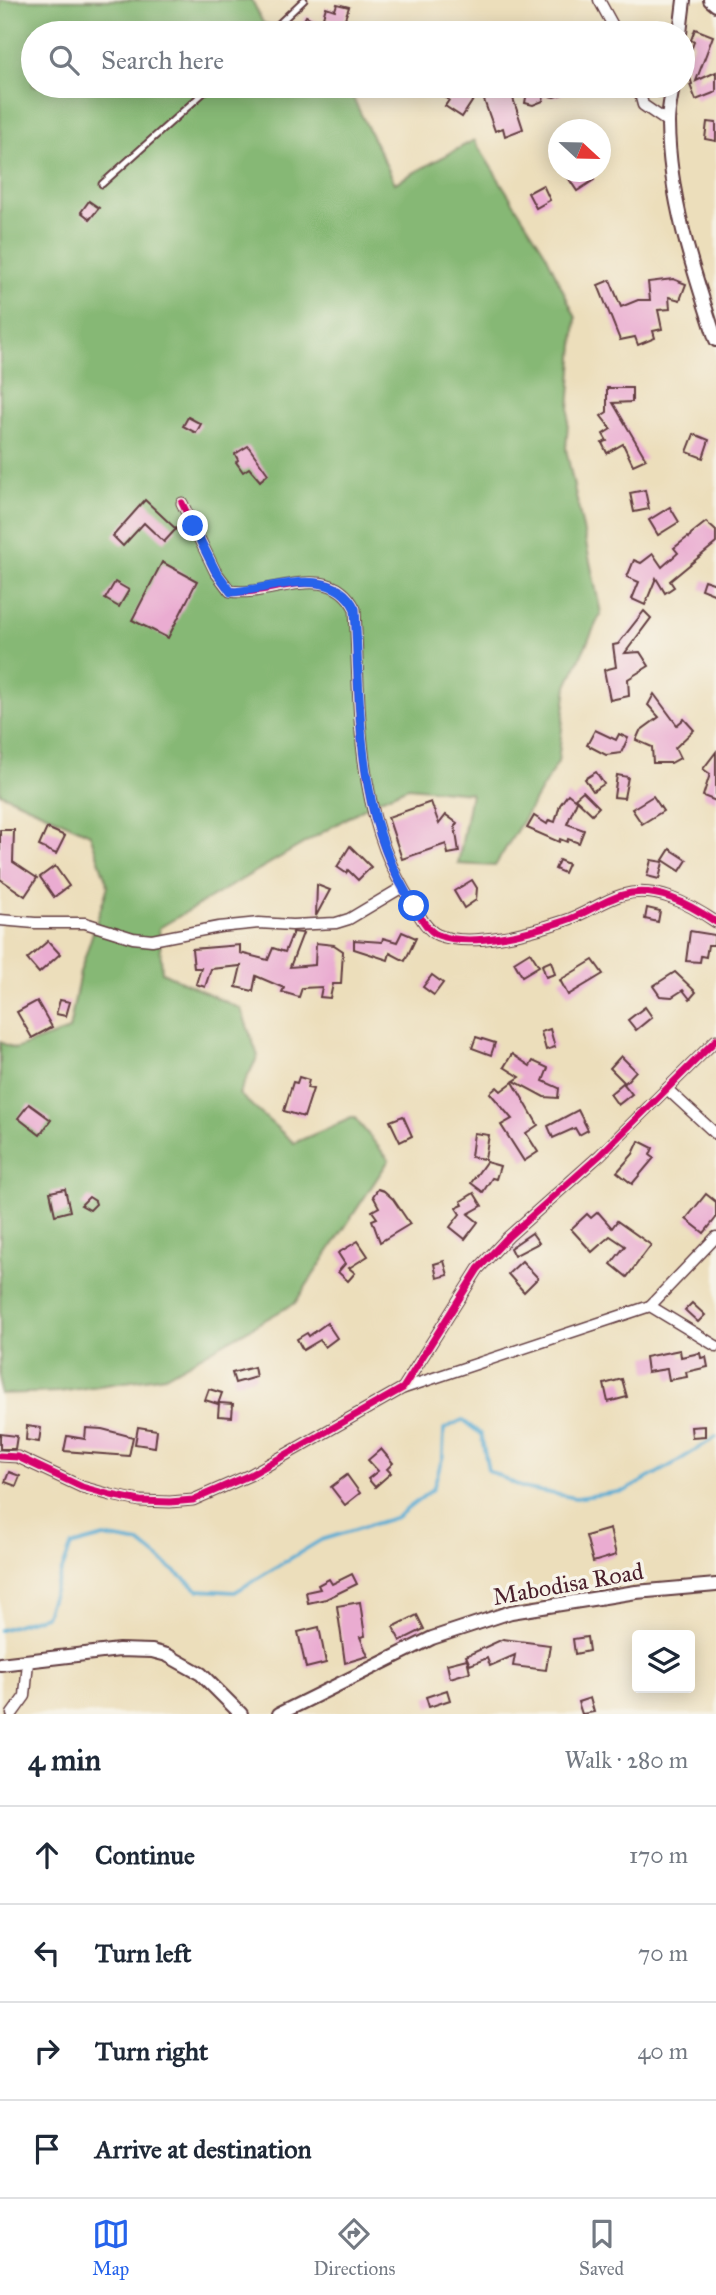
<!DOCTYPE html>
<meta charset="utf-8">
<style>
:root{--surface:#fff;--page:#f2f2f3;--text:#1f2937;--muted:#747a83;--line:#e0e1e3;--accent:#2563eb}
body{margin:0;font-family:"IM FELL Great Primer",serif;background:var(--page);color:var(--text)}
.controls{position:absolute;right:21px;bottom:21px;display:grid;overflow:hidden;border-radius:7px;box-shadow:0 4px 18px #0003}
.controls button{width:63px;height:63px;display:grid;place-items:center;padding:0;border:0;border-bottom:2px solid var(--line);background:var(--surface);color:var(--text);font:35px sans-serif}
.compass{position:absolute;left:548px;top:119px;width:63px;height:63px;border-radius:50%;background:var(--surface);box-shadow:0 4px 18px #0003;rotate:112deg}
.stop{position:absolute;width:21px;height:21px;margin:-16px;border:5px solid #2563eb;border-radius:50%;background:#fff}
.stop.end{background:#2563eb;border-color:#fff;box-shadow:0 2px 7px #0008}
.list{margin:0;padding:0;list-style:none}
h2{display:flex;justify-content:space-between;align-items:center;height:91px;margin:0;padding:0 28px;font-size:30px}
h2 small{font-size:23px;font-weight:400;color:var(--muted)}
.list li{display:grid;grid-template-columns:46px 1fr auto;gap:21px;align-items:center;box-sizing:border-box;height:98px;padding:0 28px;border-top:2px solid var(--line)}
.list b{display:block;font-size:26px;white-space:nowrap}
.list em{font-size:23px;font-style:normal;color:var(--muted)}
.icon{flex:none;width:38px;height:38px;fill:none;stroke:currentColor;stroke-width:2;stroke-linecap:round;stroke-linejoin:round}
.map{position:relative;flex:none;width:716px;height:1714px;overflow:hidden}
.search{position:absolute;background:var(--surface);box-shadow:0 4px 18px #0003;left:21px;right:21px;top:21px;height:77px;display:flex;align-items:center;gap:18px;box-sizing:border-box;padding:0 24px;border-radius:38px;color:var(--muted);font-size:26px}
.sheet{height:483px;background:var(--surface)}
nav{display:flex;justify-content:space-around;align-items:center;box-sizing:border-box;height:98px;border-top:2px solid var(--line);background:var(--surface);font-size:19px;color:var(--muted)}
nav a{display:grid;justify-items:center;gap:4px}
nav .on{color:var(--accent)}
.map>svg:first-child{display:block}
.forest{fill:#86b874;stroke:#686c50;stroke-width:2}
.lines{fill:none;stroke-linecap:round;stroke-linejoin:round}
.stream{stroke:#57abd3;stroke-width:3.5}
.building{fill:#eaacd1}
.service-casing{stroke:#623c41;stroke-width:9}
.minor-casing{stroke:#623c41;stroke-width:13}
.tertiary-casing{stroke:#623c41;stroke-width:16}
.service{stroke:#fff;stroke-width:5}
.minor{stroke:#fff;stroke-width:10}
.tertiary{stroke:#fff;stroke-width:12}
.cycleway-casing{stroke:#f7f3e8;stroke-width:11}
.cycleway{stroke:#d6006c;stroke-width:7}
.route{stroke:#2563eb;stroke-width:9}
.labels{text-anchor:middle;stroke-width:7;stroke-linejoin:round;paint-order:stroke}
.street-label{font-size:24px;fill:#4a1f2b;stroke:#f7f3e8}
</style>
<div class="map">
<svg width="716" height="1714" viewBox="0 0 716 1714">
<rect width="100%" height="100%" fill="#f7f3e8"/>
<filter id="ink" filterUnits="userSpaceOnUse"><feTurbulence type="fractalNoise" baseFrequency=".0143" numOctaves="2"/><feDisplacementMap in="SourceGraphic" scale="14" xChannelSelector="R" yChannelSelector="G"/><feConvolveMatrix kernelMatrix="1 2 1 2 8 2 1 2 1" color-interpolation-filters="sRGB"/></filter>
<filter id="wash" filterUnits="userSpaceOnUse"><feTurbulence type="fractalNoise" baseFrequency=".00686" numOctaves="4" result="noise"/><feDisplacementMap in="SourceGraphic" scale="28" xChannelSelector="R" yChannelSelector="G"/><feGaussianBlur stdDeviation="1.57" result="paint"/><feColorMatrix in="noise" values="0 0 0 0 0 0 0 0 0 0 0 0 0 0 0 0 0 1.4 0 .05"/><feComposite in="paint" operator="in"/></filter>
<g filter="url(#wash)">
<rect width="100%" height="100%" fill="#ecdebb"/>
<polygon class="forest" points="0,0 252,0 263,23 291,33 33,33 33,86 347,86 395,183 474,140 546,254 576,318 566,449 601,613 567,686 558,762 495,866 458,864 471,793 408,787 378,800 159,928 162,972 241,1009 258,1056 239,1094 294,1143 354,1117 389,1160 295,1303 165,1376 59,1392 0,1394 0,1042 15,1049 69,1030 80,972 108,886 90,834 0,793"/>
<g class="lines">
<polyline class="stream" points="0,1630 45,1616 71,1546 104,1537 140,1543 198,1590 235,1592 321,1540 397,1517 433,1489 443,1456 444,1429 462,1420 481,1434 488,1470 523,1488 576,1498 625,1491 675,1463 716,1437"/>
</g>
<g id="blocks">
<g class="building">
<polygon points="337,4 349,7 343,24 323,17 326,7 335,10"/>
<polygon points="306,16 317,22 312,32 301,26"/>
<polygon points="695,29 713,36 696,81 716,72 716,92 696,100 690,85 692,84 684,59 688,58 694,42 691,40"/>
<polygon points="447,86 458,86 475,97 462,117 445,106 449,100 441,95"/>
<polygon points="479,86 509,86 523,129 505,136 503,128 495,131"/>
<polygon points="528,86 557,87 563,94 554,97 544,95 543,101 533,105 525,103"/>
<polygon points="707,122 716,123 716,141 705,139"/>
<polygon points="574,172 589,172 594,180 577,191 567,176"/>
<polygon points="543,185 550,200 536,208 528,193"/>
<polygon points="89,201 99,208 90,219 81,212"/>
<polygon points="673,279 686,284 680,300 669,297 670,309 658,310 662,329 653,331 655,338 638,345 635,337 620,340 598,285 610,280 621,307 638,300 650,300 648,282"/>
<polygon points="607,388 632,388 632,402 613,403 646,459 633,465 623,444 607,453 602,443 607,441 603,434 611,429 601,416 607,412"/>
<polygon points="188,417 201,424 196,433 183,426"/>
<polygon points="694,434 709,440 703,458 687,452"/>
<polygon points="248,446 268,474 260,481 249,468 243,472 236,462 238,460 235,454"/>
<polygon points="645,490 649,509 634,512 630,493"/>
<polygon points="145,500 176,529 164,542 144,523 123,546 113,536"/>
<polygon points="670,507 679,522 658,535 649,520"/>
<polygon points="706,522 716,531 716,543 670,581 674,587 665,593 656,578 645,605 632,599 639,582 627,577 634,560 641,563 653,554 662,567 678,553 674,548 688,537 689,538 691,534"/>
<polygon points="162,562 197,581 168,638 132,620"/>
<polygon points="704,580 716,584 716,595 701,589"/>
<polygon points="115,582 129,590 119,607 105,599"/>
<polygon points="644,611 651,618 625,653 640,652 649,666 628,679 629,696 610,700 604,670 616,667 613,645 618,644"/>
<polygon points="654,694 677,725 684,719 694,730 675,748 680,758 671,763 653,763 652,747 636,740 640,731 659,717 648,705"/>
<polygon points="595,730 616,740 619,734 628,738 621,753 606,755 587,745"/>
<polygon points="716,752 716,801 703,796 710,774 703,769"/>
<polygon points="596,772 604,784 593,791 585,779"/>
<polygon points="617,775 628,777 624,798 614,797"/>
<polygon points="583,791 599,807 592,814 575,798"/>
<polygon points="568,794 577,801 567,824 584,830 579,843 568,839 567,842 560,839 559,842 527,828 534,816 547,824 549,820 555,822 560,805"/>
<polygon points="653,796 663,811 642,824 632,809"/>
<polygon points="431,802 439,824 446,815 457,823 455,826 459,852 448,854 446,844 402,859 388,817"/>
<polygon points="47,828 65,836 56,854 39,846"/>
<polygon points="0,830 14,830 13,862 37,878 25,896 0,879"/>
<polygon points="350,846 371,867 358,880 348,870 346,873 337,867"/>
<polygon points="670,849 687,860 680,871 663,860"/>
<polygon points="559,860 568,864 564,873 555,869"/>
<polygon points="651,860 663,862 659,879 647,876"/>
<polygon points="55,866 69,886 54,897 40,877"/>
<polygon points="472,880 477,888 476,900 464,908 454,891"/>
<polygon points="317,885 330,890 316,916"/>
<polygon points="647,908 660,911 658,922 645,919"/>
<polygon points="690,931 715,935 714,945 708,945 706,957 701,956 700,962 686,961"/>
<polygon points="293,932 303,933 290,967 315,965 316,943 334,945 343,951 341,984 333,984 330,998 320,997 322,987 302,988 299,997 282,992 284,988 256,976 253,991 236,987 241,966 211,969 205,987 196,984 201,968 194,968 192,949 240,945 240,953 268,960 273,948 285,952"/>
<polygon points="402,932 416,938 405,961 390,953 388,960 354,949 354,940 382,942 383,938 397,942"/>
<polygon points="48,941 60,954 39,973 27,959"/>
<polygon points="530,952 539,966 522,976 514,962"/>
<polygon points="593,960 603,974 568,995 560,980"/>
<polygon points="551,961 555,974 546,977 542,965"/>
<polygon points="675,972 696,992 690,999 683,990 672,997 660,996 653,986"/>
<polygon points="432,975 443,983 434,995 423,987"/>
<polygon points="60,1000 70,1002 66,1016 56,1014"/>
<polygon points="37,1001 52,1027 32,1038 17,1012"/>
<polygon points="645,1007 652,1017 636,1030 628,1020"/>
<polygon points="550,1029 555,1047 546,1050 541,1032"/>
<polygon points="476,1037 495,1043 491,1055 472,1048"/>
<polygon points="512,1054 530,1066 533,1061 548,1068 543,1081 559,1088 558,1098 544,1097 514,1081 520,1077 504,1067"/>
<polygon points="621,1056 636,1071 625,1083 610,1068"/>
<polygon points="299,1077 309,1080 307,1088 313,1089 304,1117 284,1111 293,1082 297,1083"/>
<polygon points="513,1082 538,1125 526,1133 538,1152 524,1161 501,1125 512,1119 490,1093 497,1087 501,1091"/>
<polygon points="623,1083 632,1094 618,1105 610,1094"/>
<polygon points="29,1104 51,1120 40,1135 18,1118"/>
<polygon points="578,1110 588,1130 579,1135 575,1128 553,1138 548,1126"/>
<polygon points="403,1116 412,1136 400,1142 390,1121"/>
<polygon points="474,1133 489,1135 485,1159 471,1157"/>
<polygon points="639,1141 653,1148 650,1155 654,1158 632,1184 617,1172 633,1154"/>
<polygon points="486,1162 500,1166 496,1179 492,1178 483,1192 471,1183"/>
<polygon points="65,1189 70,1211 55,1215 50,1192"/>
<polygon points="378,1189 384,1191 393,1199 410,1224 380,1242 372,1220 377,1218 372,1211 379,1207 373,1196"/>
<polygon points="474,1193 482,1206 468,1214 478,1222 465,1239 450,1227 460,1214 456,1208 463,1205 461,1201"/>
<polygon points="706,1194 716,1202 716,1218 704,1233 686,1219"/>
<polygon points="89,1197 95,1201 96,1204 90,1210 81,1205"/>
<polygon points="598,1212 612,1228 617,1221 651,1245 627,1277 611,1264 625,1246 610,1236 592,1252 571,1229 587,1214 591,1218"/>
<polygon points="532,1233 539,1243 514,1256 510,1248"/>
<polygon points="358,1241 368,1256 349,1268 355,1273 348,1281 338,1272 345,1264 338,1253"/>
<polygon points="444,1261 448,1275 437,1278 434,1264"/>
<polygon points="522,1261 538,1278 524,1292 508,1274"/>
<polygon points="692,1303 705,1315 698,1322 685,1310"/>
<polygon points="327,1323 337,1338 325,1347 320,1340 303,1350 297,1339 307,1333 309,1336"/>
<polygon points="680,1350 681,1357 700,1353 701,1358 706,1357 708,1367 686,1372 687,1377 669,1380 667,1369 647,1372 645,1357"/>
<polygon points="254,1367 256,1377 235,1383 232,1373"/>
<polygon points="622,1379 627,1397 608,1402 604,1384"/>
<polygon points="209,1389 222,1393 218,1404 205,1400"/>
<polygon points="219,1403 233,1404 232,1417 218,1416"/>
<polygon points="27,1426 41,1428 39,1442 26,1440"/>
<polygon points="705,1426 705,1436 692,1437 691,1427"/>
<polygon points="138,1427 157,1430 155,1447 135,1444"/>
<polygon points="86,1428 102,1429 133,1437 129,1456 64,1451 67,1436 85,1439"/>
<polygon points="0,1434 17,1436 15,1449 0,1449"/>
<polygon points="381,1449 393,1463 387,1469 391,1473 375,1487 368,1479 378,1471 368,1460"/>
<polygon points="9,1472 20,1476 16,1486 5,1482"/>
<polygon points="347,1475 360,1493 345,1505 331,1487"/>
<polygon points="610,1529 616,1555 593,1562 586,1536"/>
<polygon points="352,1574 357,1584 326,1599 308,1603 306,1592 320,1589 318,1585 329,1579 332,1584"/>
<polygon points="360,1602 365,1636 360,1637 368,1656 345,1663 337,1606"/>
<polygon points="417,1615 424,1629 400,1641 393,1627"/>
<polygon points="319,1627 326,1663 306,1668 298,1632"/>
<polygon points="587,1637 589,1651 575,1654 573,1639"/>
<polygon points="503,1639 550,1645 546,1670 513,1666 515,1655 490,1666 487,1658 470,1665 466,1656"/>
<polygon points="467,1659 470,1672 450,1678 447,1664"/>
<polygon points="447,1690 450,1700 429,1707 426,1697"/>
<polygon points="590,1698 594,1712 582,1714 578,1702"/>
</g>
</g>
</g>
<g filter="url(#ink)">
<use href="#blocks" fill-opacity="0" stroke="#623c41" stroke-width="2"/>
<g class="lines">
<g class="service-casing">
<g id="service">
<polyline points="269,33 304,0"/>
<polyline points="102,184 211,86"/>
</g>
</g>
<g class="minor-casing">
<g id="minor">
<polyline points="599,0 617,33"/>
<polyline points="638,86 643,105 668,122"/>
<path d="M182 503 215 571 230 591C270 598 330 558 355 609 360 708 355 817 412 903 419 914 426 930 438 935 471 948 531 932 564 921 584 915 602 901 622 895 655 885 689 904 716 922"/>
<polyline points="0,920 35,923 85,923 133,938 152,940 219,927 259,923 292,925 336,923 349,919 401,888"/>
<polyline points="667,1089 716,1134"/>
<polyline points="650,1306 716,1237"/>
<polyline points="404,1388 650,1306 716,1346"/>
<polyline points="0,1456 18,1457 82,1487 111,1495 140,1501 170,1502 193,1500 250,1475 403,1388 478,1269 508,1237 600,1155 716,1040"/>
<polyline points="12,1714 25,1696 28,1661"/>
</g>
</g>
<g class="tertiary-casing">
<g id="tertiary">
<polyline points="710,0 716,5"/>
<polyline points="680,33 684,0"/>
<path d="M673 86C671 98 668 111 668 123 669 198 693 270 716 340"/>
<polyline points="0,1664 119,1650 152,1651 167,1655 201,1674 241,1714"/>
<polyline points="279,1714 432,1638 511,1612 636,1592 716,1585"/>
</g>
</g>
<use href="#service" class="service"/>
<use href="#minor" class="minor"/>
<use href="#tertiary" class="tertiary"/>
<g class="cycleway-casing">
<g id="cycleway">
<path d="M182 503 215 571 230 591C270 598 330 558 355 609 360 708 355 817 412 903 419 914 426 930 438 935 471 948 531 932 564 921 584 915 602 901 622 895 655 885 689 904 716 922"/>
<polyline points="0,1456 18,1457 82,1487 111,1495 140,1501 170,1502 193,1500 250,1475 403,1388 478,1269 508,1237 600,1155 716,1040"/>
</g>
</g>
<use href="#cycleway" class="cycleway"/>
</g>
</g>
<g class="lines" filter="url(#ink)">
<path class="route" d="M193 526 215 570 231 592C270 590 333 563 355 609 361 712 355 816 414 906"/>
</g>
<g class="labels">
<g class="street-label">
<text transform="translate(568 1584) rotate(-10)" y="8">Mabodisa Road</text>
</g>
</g>
</svg>
<div class="controls">
<button><svg class="icon" aria-label="layers" viewBox="0 0 24 24"><path d="M12 4l9 5-9 5-9-5zM3 14l9 5 9-5"/></svg></button>
</div>
<svg class="compass" viewBox="-18 -18 36 36"><path d="M0-13l5 13h-10z" fill="#e53935"/><path d="M0 13l5-13h-10z" fill="#747a83"/></svg>
<div class="stop" style="left:414px;top:906px"></div>
<div class="stop end" style="left:193px;top:526px"></div>
<div class="search"><svg class="icon" aria-label="search" viewBox="0 0 24 24"><circle cx="10" cy="10" r="6"/><path d="M15 15l6 6"/></svg>Search here</div>
</div>
<section class="sheet">
<h2>4 min<small>Walk · 280 m</small></h2>
<ul class="list">
<li><svg class="icon" aria-label="ahead" viewBox="0 0 24 24"><path d="M12 20V5M6 11l6-6 6 6"/></svg><div><b>Continue</b></div><em>170 m</em></li>
<li><svg class="icon" aria-label="left" viewBox="0 0 24 24"><path d="M17 20v-9H6M10 6l-5 5 5 5"/></svg><div><b>Turn left</b></div><em>70 m</em></li>
<li><svg class="icon" aria-label="right" viewBox="0 0 24 24"><path d="M7 20v-9h11M14 6l5 5-5 5"/></svg><div><b>Turn right</b></div><em>40 m</em></li>
<li><svg class="icon" aria-label="arrive" viewBox="0 0 24 24"><path d="M6 21V4h12l-3 4 3 4H6"/></svg><div><b>Arrive at destination</b></div></li>
</ul>
</section>
<nav>
<a class="on"><svg class="icon" aria-label="map" viewBox="0 0 24 24"><path d="M3 6l6-2 6 2 6-2v14l-6 2-6-2-6 2zM9 4v14M15 6v14"/></svg>Map</a>
<a><svg class="icon" aria-label="directions" viewBox="0 0 24 24"><path d="M12 3l9 9-9 9-9-9zM9 14v-3h6M13 9l2 2-2 2"/></svg>Directions</a>
<a><svg class="icon" aria-label="saved" viewBox="0 0 24 24"><path d="M7 4h10v16l-5-4-5 4z"/></svg>Saved</a>
</nav>
